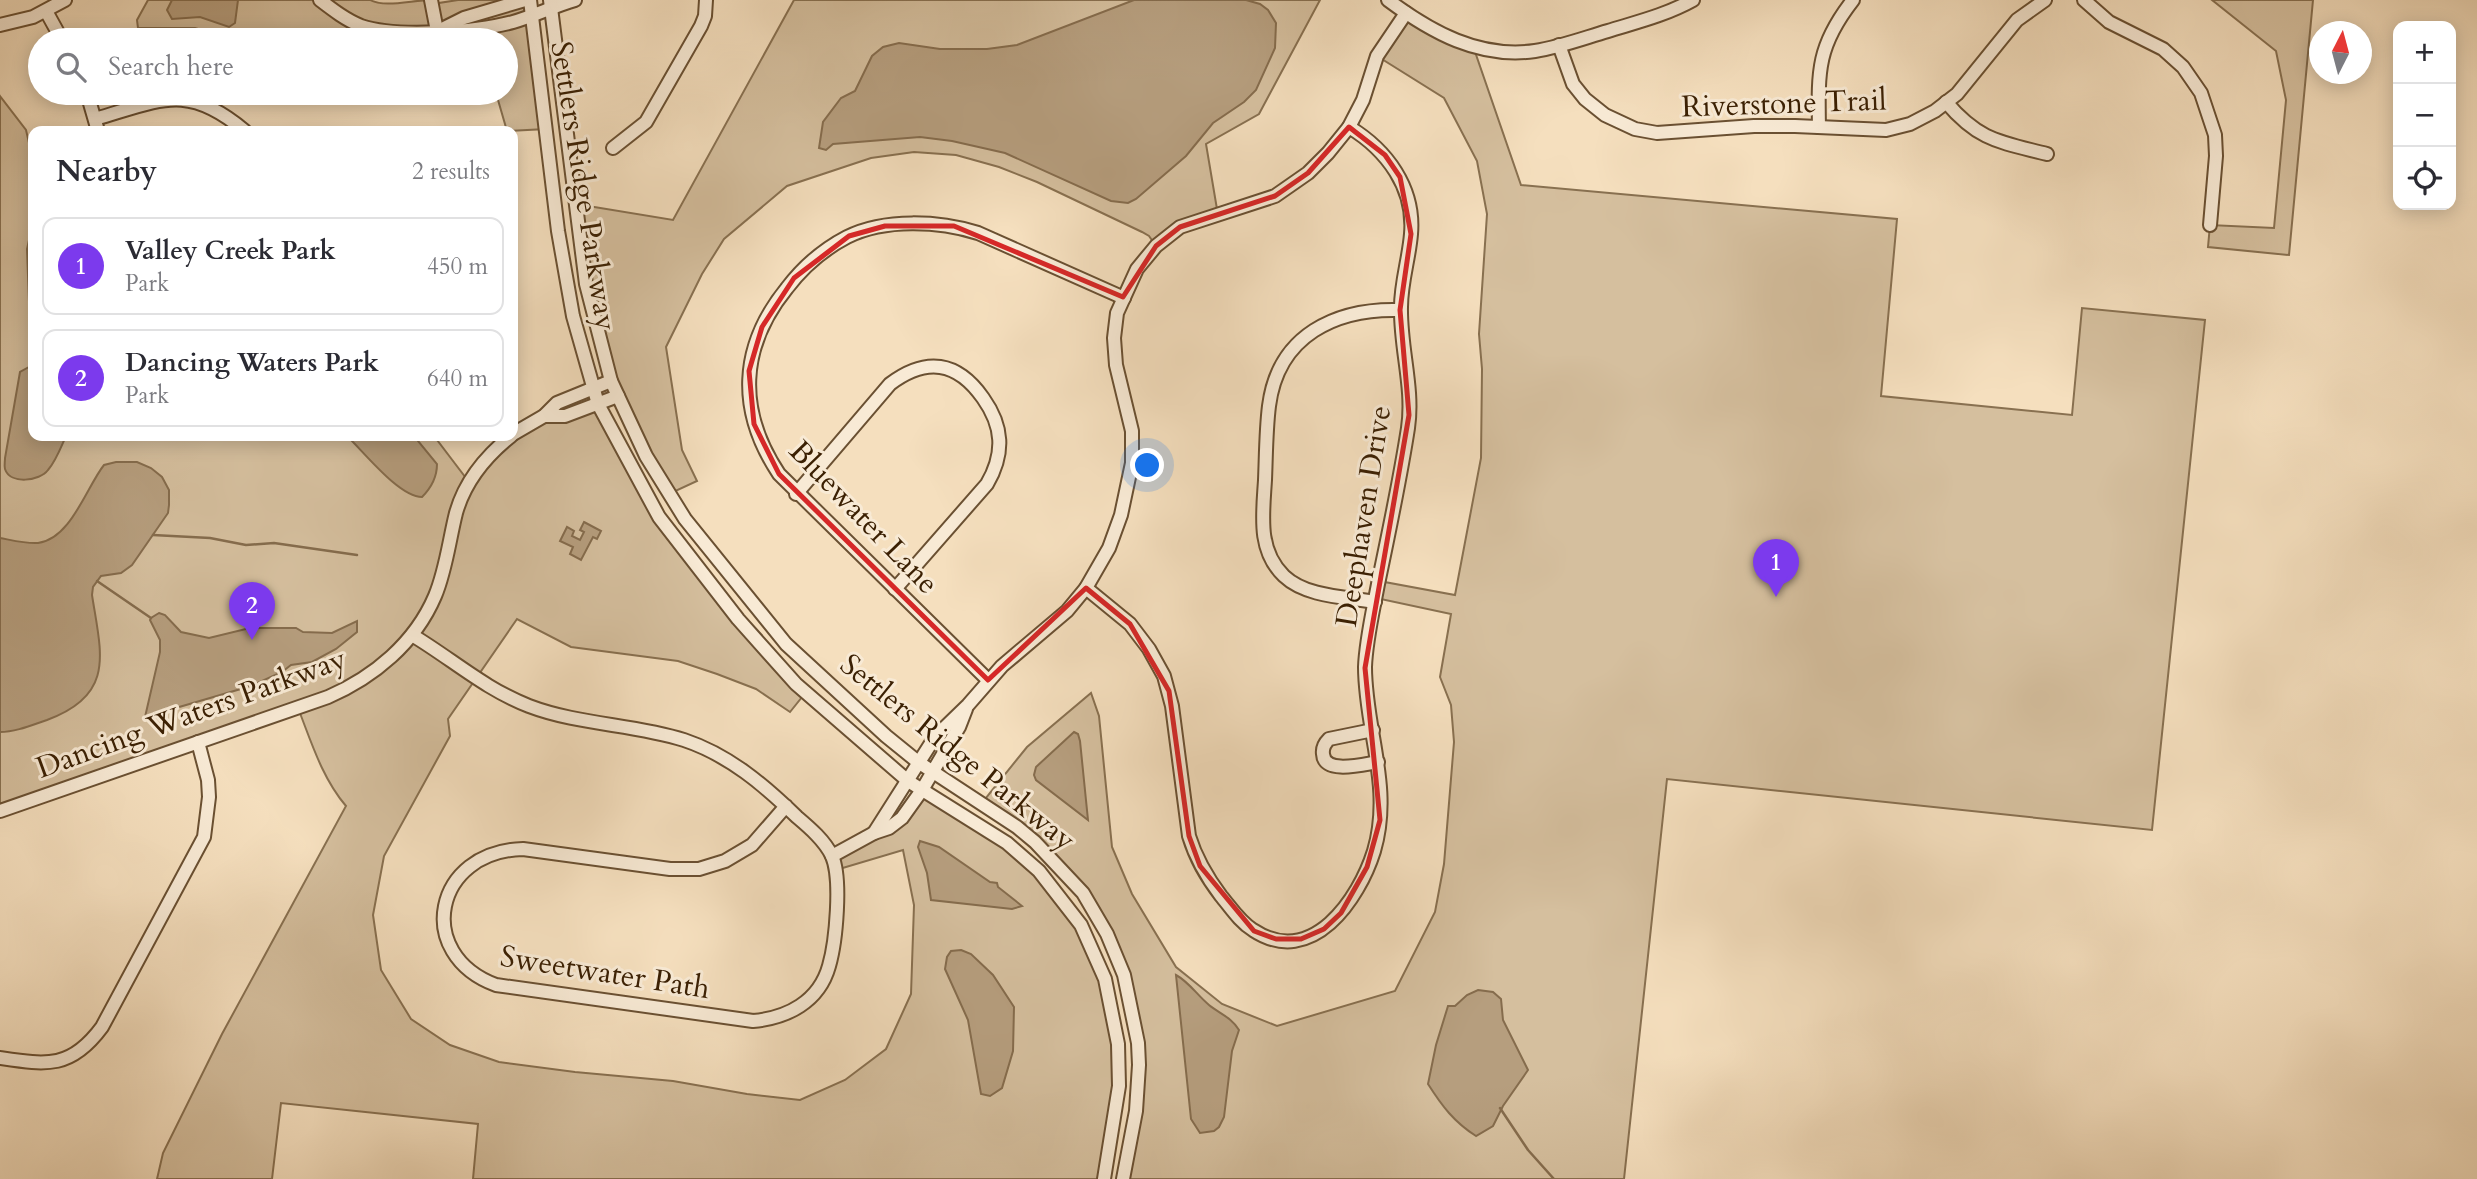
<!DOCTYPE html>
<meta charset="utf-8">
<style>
:root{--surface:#fff;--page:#f7f7f7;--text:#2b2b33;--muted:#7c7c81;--line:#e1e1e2;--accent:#7c3aed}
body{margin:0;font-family:Cardo,serif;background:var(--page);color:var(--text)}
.controls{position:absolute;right:21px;top:21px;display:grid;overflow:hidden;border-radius:14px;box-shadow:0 4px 18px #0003}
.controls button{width:63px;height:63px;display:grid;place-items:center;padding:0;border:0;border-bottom:2px solid var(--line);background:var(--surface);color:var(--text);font:35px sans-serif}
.compass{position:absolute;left:2309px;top:21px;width:63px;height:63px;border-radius:50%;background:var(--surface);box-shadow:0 4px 18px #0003;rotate:6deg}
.you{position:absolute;left:1148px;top:466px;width:24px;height:24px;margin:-18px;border:5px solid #fff;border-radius:50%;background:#1a73e8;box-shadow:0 0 0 10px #1a73e833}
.badge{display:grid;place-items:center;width:46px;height:46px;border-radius:50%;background:var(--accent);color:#fff;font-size:23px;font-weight:700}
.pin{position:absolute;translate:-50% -58px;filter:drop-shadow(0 2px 4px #0008)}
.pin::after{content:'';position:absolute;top:37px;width:24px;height:21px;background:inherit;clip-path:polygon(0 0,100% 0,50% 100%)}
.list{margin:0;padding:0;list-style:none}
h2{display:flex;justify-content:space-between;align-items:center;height:91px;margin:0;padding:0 28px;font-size:30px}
h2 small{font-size:23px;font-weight:400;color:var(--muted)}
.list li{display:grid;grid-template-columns:46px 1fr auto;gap:21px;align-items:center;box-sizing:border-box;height:98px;margin:0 14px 14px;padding:0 14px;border:2px solid var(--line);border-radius:14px}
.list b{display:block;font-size:26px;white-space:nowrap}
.list p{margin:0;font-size:23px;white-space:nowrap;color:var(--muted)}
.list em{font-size:23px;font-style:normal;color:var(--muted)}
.icon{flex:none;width:38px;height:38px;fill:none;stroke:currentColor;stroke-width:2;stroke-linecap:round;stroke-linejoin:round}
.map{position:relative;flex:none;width:2477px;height:1179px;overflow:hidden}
.search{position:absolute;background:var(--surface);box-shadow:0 4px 18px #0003;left:28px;top:28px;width:490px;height:77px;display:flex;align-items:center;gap:18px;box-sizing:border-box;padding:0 24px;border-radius:38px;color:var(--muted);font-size:26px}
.panel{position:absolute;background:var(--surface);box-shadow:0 4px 18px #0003;left:28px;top:126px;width:490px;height:315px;border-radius:14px}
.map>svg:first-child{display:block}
.green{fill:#d5bf9e;stroke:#887050;stroke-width:2}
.water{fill:#b69e7e;stroke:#856c4d;stroke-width:2}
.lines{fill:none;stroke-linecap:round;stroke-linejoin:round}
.stream{stroke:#856c4d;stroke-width:2.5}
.minor-casing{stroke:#6a5032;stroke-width:16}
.minor{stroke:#f8ead5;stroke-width:12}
.marked{fill:none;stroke:#d62828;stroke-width:5;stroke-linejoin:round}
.labels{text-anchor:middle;stroke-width:6;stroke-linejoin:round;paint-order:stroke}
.street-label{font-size:30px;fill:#3b2003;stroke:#f8ead5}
</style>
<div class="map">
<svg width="2477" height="1179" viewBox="0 0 2477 1179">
<rect width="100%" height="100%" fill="#f5dfbe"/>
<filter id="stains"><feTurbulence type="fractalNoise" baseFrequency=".00286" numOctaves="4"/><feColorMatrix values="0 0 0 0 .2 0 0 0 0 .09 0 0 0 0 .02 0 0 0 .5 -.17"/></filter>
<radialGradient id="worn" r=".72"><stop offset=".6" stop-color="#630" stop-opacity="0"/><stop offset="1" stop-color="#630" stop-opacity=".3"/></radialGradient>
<g class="green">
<path d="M148 0H370C384 8 413 0 431 0L432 4 458 0H530L546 129 507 131 496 93H506V40H235L195 28H138L137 20Z"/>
<polygon points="794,0 1320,0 1259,114 1206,144 1218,215 1200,219 1156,246 1149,236 1142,232 1037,182 999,167 956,155 914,152 871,158 787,186 724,239 702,274 666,347 682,450 697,481 669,494 611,381 576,204 673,220"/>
<polygon points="2212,0 2313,0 2289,255 2208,247 2210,225 2274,228 2286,100 2276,51"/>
<polygon points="1406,13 1473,46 1521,185 1897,219 1881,396 2072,415 2082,308 2205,320 2152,830 1667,779 1624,1179 1122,1179 1138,1087 1124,975 1066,873 981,804 1027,747 1091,693 1099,716 1112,847 1132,894 1176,967 1222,1004 1277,1026 1395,991 1435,912 1444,864 1454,742 1451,705 1440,677 1451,614 1376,598 1379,581 1455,595 1481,458 1482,369 1479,334 1487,214 1477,161 1444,98 1377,56"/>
<path d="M0 96 26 130 33 160V222L27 249 31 354 33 358V436H434L469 482 519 429 598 404 659 517 806 692 790 712 756 689 717 674 678 661 571 647 517 619 448 719 450 736 384 856 373 915 381 970 411 1019 450 1045 499 1062 575 1072 673 1081 747 1094 800 1100 845 1080 886 1049 911 994 914 905 903 850 836 870 832 856 889 828 922 790 1039 871 1089 941 1118 1044 1104 1179H473L478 1124 281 1103 272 1179H157L163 1153 222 1034 346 806C322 778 311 741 298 708L0 811Z"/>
</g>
<g class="water">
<polygon points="172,0 238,0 235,23 229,27 200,17 172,19 167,10"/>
<polygon points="1134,0 1246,0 1260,4 1268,10 1276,23 1275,48 1256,90 1244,102 1213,123 1186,156 1136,199 1128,203 1111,201 1005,153 952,141 920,137 833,144 826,150 819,148 823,122 841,98 855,91 872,56 883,47 899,43 940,49 987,49 1017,45"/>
<path d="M29 367 33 368V436H66C61 447 56 461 48 470 40 481 10 485 5 469 4 466 5 462 5 458L20 372Z"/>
<path d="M347 436H419L418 441 437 464C437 476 431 488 422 497 399 497 364 452 347 436Z"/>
<path d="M116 462H137L151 468 162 477 169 490V505L168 513 132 565 121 573 101 576 93 587 92 595C101 653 116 695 47 720 32 725 16 732 0 732V538C11 540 27 544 38 543 71 539 87 486 104 465Z"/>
<polygon points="584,522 601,531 597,539 593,537 581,560 570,554 573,547 560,541 567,527 574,531 572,536 580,540 584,532 580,530"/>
<polygon points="159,613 165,615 181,632 209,638 250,628 296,628 303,632 332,633 357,621 357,632 336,649 312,662 291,665 282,672 251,686 145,717 160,652 160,640 150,620 151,618"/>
<polygon points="1074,732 1078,734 1080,741 1088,820 1036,780 1034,775 1036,767"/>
<polygon points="920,841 939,847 990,882 997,883 998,887 1022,906 1012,909 931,900 927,873 918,847"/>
<polygon points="961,950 971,954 993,975 1014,1007 1013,1051 1002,1088 990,1096 981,1094 968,1020 945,969 947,957 951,951"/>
<path d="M1176 975C1189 982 1197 995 1209 1005 1220 1014 1231 1017 1239 1030L1232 1051 1224 1117 1219 1127 1214 1131 1200 1133 1191 1119Z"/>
<path d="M1478 990 1493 992 1501 999 1503 1020 1528 1070 1503 1106 1493 1126 1476 1136C1454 1122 1442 1106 1428 1084L1436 1045 1448 1006H1455L1467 995Z"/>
</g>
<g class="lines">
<g class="stream">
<polyline points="153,535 210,538 246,545 274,543 357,555"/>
<polyline points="97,581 151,618"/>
<polyline points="1500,1108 1528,1150 1554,1179"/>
</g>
<g class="minor-casing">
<g id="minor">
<path d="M320 0C333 10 346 20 361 26 397 38 476 32 513 22 534 16 554 6 575 0"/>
<polyline points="431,0 437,31"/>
<polyline points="530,0 558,231 573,316 598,404 659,517 738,619 796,684 908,781 1007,843 1039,871 1081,925 1105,979 1118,1044 1119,1086 1104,1179"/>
<polyline points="550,0 586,284 611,381 646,456 685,519 786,644 886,736 918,762 1017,827 1035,842 1083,893 1107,934 1124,975 1138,1043 1139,1065 1136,1111 1123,1179"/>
<path d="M1388 0C1431 32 1479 59 1535 51 1560 47 1584 38 1608 31 1637 22 1666 15 1693 0"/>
<polyline points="2084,0 2109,22 2163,49 2183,67 2201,93 2215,135 2216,156 2210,225"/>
<polyline points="46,11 62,40"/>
<polyline points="0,25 33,17 65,0"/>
<polyline points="444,28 464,18 525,0"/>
<polyline points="1559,45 1573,84 1585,99 1605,115 1635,129 1657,133 1754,126 1795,126 1886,130 1910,124 1935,111 1957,94 2017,20 2045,0"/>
<polyline points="87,93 98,131"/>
<path d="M1946 102C1979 141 2000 142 2047 154"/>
<path d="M95 119C161 100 187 82 245 131"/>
<path d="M1819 127C1818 71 1817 46 1853 0"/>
<polyline points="613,148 646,122 701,26 705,16 706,0"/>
<polyline points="544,416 565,416 618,396"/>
<polyline points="513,434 544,416 557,403 611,381"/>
<path d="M796 494 890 384C926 357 957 361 983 398 1003 426 1005 453 987 484L895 589"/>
<path d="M1086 588 1130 624 1149 649 1164 676 1172 706 1189 836C1196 859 1206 876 1221 896 1231 908 1240 922 1253 930 1312 969 1359 899 1374 851 1393 787 1365 730 1365 667 1366 640 1373 611 1378 584 1389 532 1400 480 1408 428 1414 388 1400 348 1401 307 1401 282 1409 259 1411 234 1415 188 1387 150 1349 127"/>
<path d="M1375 602C1346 597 1306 597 1284 576 1257 550 1263 514 1265 480 1266 456 1266 430 1269 406 1278 335 1336 308 1400 310"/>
<path d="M412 635C452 659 485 689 529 706 579 725 634 724 684 740 729 755 764 785 797 817 810 828 825 841 832 856 842 879 836 942 829 966 819 1002 787 1018 753 1021L496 985C413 954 434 851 523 849L670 869H699L725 861 752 845 786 806"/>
<path d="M988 680 779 474C737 411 739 347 787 288 803 267 824 249 847 237 885 218 939 221 978 233L1124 298"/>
<path d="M1373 730 1329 739C1325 743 1322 747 1323 754 1324 775 1364 764 1378 762"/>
<path d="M0 811 328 697C374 677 415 643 435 596 446 570 449 541 456 513 465 481 486 456 511 436"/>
<polyline points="874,833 935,737 968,705 1002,666 1067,611 1086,588 1109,548 1121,515 1132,463 1132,431 1116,365 1114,338 1117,313 1137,269 1156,246 1180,227 1275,196 1308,173 1328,153 1349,127 1363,100 1377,56 1406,13"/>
<polyline points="832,856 874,833 889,828 902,818 922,790 959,727 966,709"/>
<path d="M0 1058C47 1065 71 1069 102 1027L204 837 209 797 208 780 198 742"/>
</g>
</g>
<use href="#minor" class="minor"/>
</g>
<path class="marked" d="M1349 127 1385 155 1400 177 1411 234 1400 310 1409 415 1365 668 1380 820 1367 867 1341 913 1324 929 1301 939H1276L1254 931 1200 866 1189 836 1169 691 1130 624 1086 588 988 680 779 474 754 424 749 371 762 327 794 278 849 236 885 226H954L1123 297 1156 246 1180 227 1275 196 1308 173Z"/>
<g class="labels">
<g class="street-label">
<text transform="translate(1784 103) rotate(-2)" y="10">Riverstone Trail</text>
<text transform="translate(584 186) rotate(81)" y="10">Settlers Ridge Parkway</text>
<text transform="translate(1363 516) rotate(-81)" y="10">Deephaven Drive</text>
<text transform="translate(864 517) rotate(46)" y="10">Bluewater Lane</text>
<text transform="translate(191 713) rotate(-20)" y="10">Dancing Waters Parkway</text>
<text transform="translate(958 752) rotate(39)" y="10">Settlers Ridge Parkway</text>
<text transform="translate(605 972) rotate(9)" y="10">Sweetwater Path</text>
</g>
</g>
<rect width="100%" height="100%" filter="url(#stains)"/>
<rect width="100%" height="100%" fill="url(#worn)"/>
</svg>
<div class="controls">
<button>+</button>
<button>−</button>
<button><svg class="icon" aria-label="locate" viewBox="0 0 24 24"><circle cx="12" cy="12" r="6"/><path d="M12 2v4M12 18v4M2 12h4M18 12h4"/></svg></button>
</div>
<svg class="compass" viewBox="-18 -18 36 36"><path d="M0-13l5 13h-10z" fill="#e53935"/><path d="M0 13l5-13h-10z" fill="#7c7c81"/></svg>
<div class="you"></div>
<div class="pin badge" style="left:1776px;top:597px">1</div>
<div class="pin badge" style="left:252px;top:640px">2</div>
<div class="search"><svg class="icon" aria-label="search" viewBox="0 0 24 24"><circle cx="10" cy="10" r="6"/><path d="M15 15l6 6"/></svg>Search here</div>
<section class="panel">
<h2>Nearby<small>2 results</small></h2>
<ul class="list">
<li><span class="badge">1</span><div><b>Valley Creek Park</b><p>Park</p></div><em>450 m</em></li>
<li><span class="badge">2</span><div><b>Dancing Waters Park</b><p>Park</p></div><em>640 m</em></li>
</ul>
</section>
</div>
